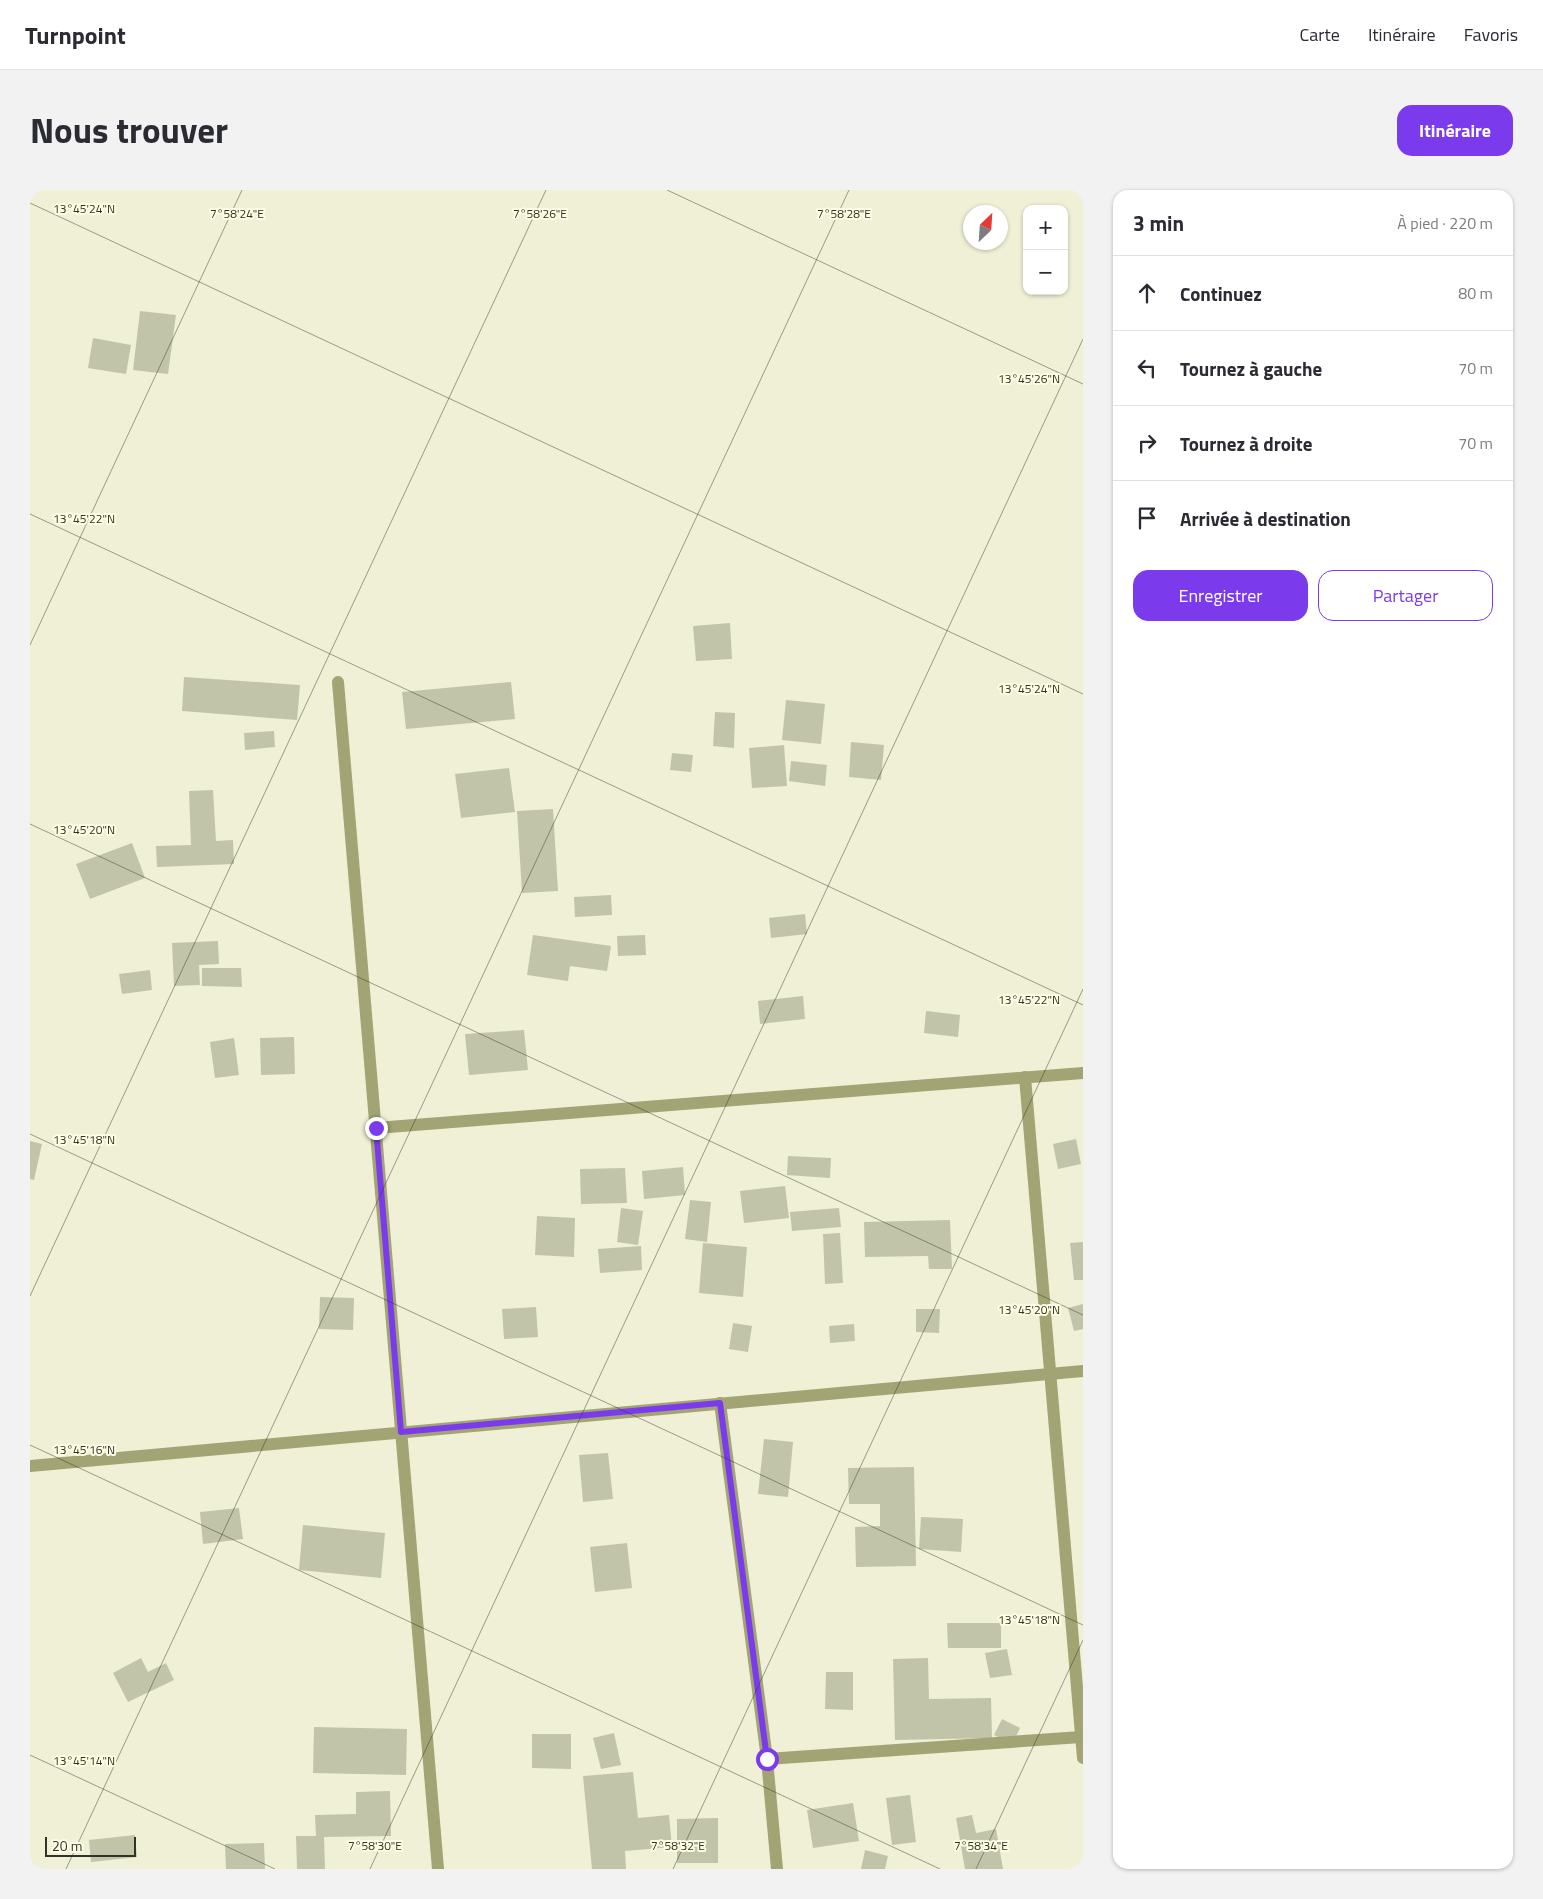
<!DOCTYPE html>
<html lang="fr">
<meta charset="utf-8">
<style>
:root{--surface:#fff;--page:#f2f2f3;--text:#2b2b33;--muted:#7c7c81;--line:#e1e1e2;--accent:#7c3aed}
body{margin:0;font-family:"Titillium Web",sans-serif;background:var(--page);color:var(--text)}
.controls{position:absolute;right:15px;top:15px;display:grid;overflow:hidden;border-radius:10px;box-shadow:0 1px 4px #0004}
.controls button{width:45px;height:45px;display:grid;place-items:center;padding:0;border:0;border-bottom:1px solid var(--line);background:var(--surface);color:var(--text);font:25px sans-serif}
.compass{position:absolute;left:933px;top:15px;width:45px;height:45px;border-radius:50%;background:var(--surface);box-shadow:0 1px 4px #0004;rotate:25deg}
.scale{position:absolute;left:15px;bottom:12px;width:91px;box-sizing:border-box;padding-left:5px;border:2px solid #313228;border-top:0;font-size:14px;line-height:18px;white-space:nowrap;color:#313228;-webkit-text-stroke:4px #fcfde3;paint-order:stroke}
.stop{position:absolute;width:15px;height:15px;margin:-11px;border:4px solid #7c3aed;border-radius:50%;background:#fff}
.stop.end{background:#7c3aed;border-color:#fff;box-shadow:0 1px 5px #0008}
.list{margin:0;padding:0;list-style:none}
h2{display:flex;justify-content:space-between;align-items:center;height:65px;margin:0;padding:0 20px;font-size:21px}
h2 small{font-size:16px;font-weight:400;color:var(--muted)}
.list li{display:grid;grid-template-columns:32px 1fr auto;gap:15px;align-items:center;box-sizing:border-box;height:75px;padding:0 20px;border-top:1px solid var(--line)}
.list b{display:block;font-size:19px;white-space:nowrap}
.list em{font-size:16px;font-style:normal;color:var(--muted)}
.actions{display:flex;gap:10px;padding:15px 20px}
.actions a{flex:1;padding:11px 0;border:1px solid var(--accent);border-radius:15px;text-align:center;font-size:18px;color:var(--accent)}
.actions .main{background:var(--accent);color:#fff}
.icon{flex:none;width:28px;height:28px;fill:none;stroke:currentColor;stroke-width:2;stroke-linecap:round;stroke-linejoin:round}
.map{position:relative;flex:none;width:1053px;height:1679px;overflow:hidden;border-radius:15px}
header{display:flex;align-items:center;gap:30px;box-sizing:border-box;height:70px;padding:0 25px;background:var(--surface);border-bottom:1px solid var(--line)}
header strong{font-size:24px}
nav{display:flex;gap:28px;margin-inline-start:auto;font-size:18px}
.intro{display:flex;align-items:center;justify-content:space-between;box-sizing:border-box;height:120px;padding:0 30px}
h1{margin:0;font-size:35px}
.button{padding:12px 22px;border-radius:15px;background:var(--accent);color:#fff;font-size:18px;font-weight:700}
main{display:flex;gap:30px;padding:0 30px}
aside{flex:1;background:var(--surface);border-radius:15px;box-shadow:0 1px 4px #0004}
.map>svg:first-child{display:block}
.building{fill:#c2c4aa}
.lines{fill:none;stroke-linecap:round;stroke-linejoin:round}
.street{stroke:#a2a473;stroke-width:12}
.route{stroke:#7c3aed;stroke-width:6}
.ticks{fill:none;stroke:#313228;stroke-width:1;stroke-opacity:0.45}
.ticks-label{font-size:12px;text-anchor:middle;fill:#313228;stroke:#fcfde3;stroke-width:4;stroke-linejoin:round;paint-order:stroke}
</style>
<header>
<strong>Turnpoint</strong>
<nav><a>Carte</a><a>Itinéraire</a><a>Favoris</a></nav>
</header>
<div class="intro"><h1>Nous trouver</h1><a class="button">Itinéraire</a></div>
<main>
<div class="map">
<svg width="1053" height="1679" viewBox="0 0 1053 1679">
<rect width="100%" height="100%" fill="#eff0d6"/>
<g class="building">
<polygon points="110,121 146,125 138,184 103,180"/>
<polygon points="63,148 101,155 96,184 58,178"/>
<polygon points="700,433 702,469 666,471 663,436"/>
<polygon points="154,487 270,495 267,530 152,521"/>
<polygon points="481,492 485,529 376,539 372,502"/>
<polygon points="756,510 795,514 791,554 752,550"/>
<polygon points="685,522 705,523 704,558 683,556"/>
<polygon points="244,541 245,557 215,560 214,543"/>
<polygon points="821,552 854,555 851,590 819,587"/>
<polygon points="754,555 757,596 722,598 719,558"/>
<polygon points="642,563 663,565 661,582 640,580"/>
<polygon points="761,571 797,575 795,596 759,591"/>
<polygon points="479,578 485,622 431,628 425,584"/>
<polygon points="183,600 186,651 203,650 204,674 127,677 126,656 161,655 159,601"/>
<polygon points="523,619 528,701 492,703 487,621"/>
<polygon points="102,653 115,688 60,709 46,674"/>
<polygon points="581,705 582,725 545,727 544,707"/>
<polygon points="775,724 777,744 741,748 739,728"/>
<polygon points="503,745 581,756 577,781 540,776 538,791 497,785"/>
<polygon points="615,745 616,765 588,766 587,746"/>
<polygon points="188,751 189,774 169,775 170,795 144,796 142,753"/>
<polygon points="172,778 211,778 212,797 172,796"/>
<polygon points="120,780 122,800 92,804 89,784"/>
<polygon points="773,806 775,829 730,834 728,811"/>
<polygon points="896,821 930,825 928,847 894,843"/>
<polygon points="494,840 498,880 439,885 435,844"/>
<polygon points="264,847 265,884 231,885 230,848"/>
<polygon points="204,848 209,885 185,888 180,852"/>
<polygon points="1046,949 1051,974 1028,979 1023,954"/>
<polygon points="0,951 12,954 4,990 0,989"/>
<polygon points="758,966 801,968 800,988 757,985"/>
<polygon points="653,977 655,1005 614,1009 612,981"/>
<polygon points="595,978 597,1013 551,1014 550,979"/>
<polygon points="755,996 759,1028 714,1033 710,1001"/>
<polygon points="660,1010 681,1012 677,1052 655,1049"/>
<polygon points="591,1018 613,1021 608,1055 587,1052"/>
<polygon points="809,1018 811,1037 762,1041 760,1022"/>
<polygon points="507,1026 545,1028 544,1067 505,1065"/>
<polygon points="920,1030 922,1079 899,1079 898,1066 835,1067 834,1032"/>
<polygon points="810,1043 813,1093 795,1094 793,1044"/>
<polygon points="1053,1052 1053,1090 1044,1090 1040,1053"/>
<polygon points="673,1053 717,1057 713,1107 669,1103"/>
<polygon points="611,1056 612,1080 570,1083 568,1059"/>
<polygon points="290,1107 324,1108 323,1140 289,1139"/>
<polygon points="1053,1114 1053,1139 1044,1141 1038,1118"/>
<polygon points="506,1117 508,1147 474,1149 472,1119"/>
<polygon points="886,1119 910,1119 909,1143 886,1142"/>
<polygon points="703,1133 722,1136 718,1162 699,1159"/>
<polygon points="824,1134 825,1151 800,1153 799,1136"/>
<polygon points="734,1249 763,1252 758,1307 728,1304"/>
<polygon points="578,1263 583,1309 553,1312 549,1265"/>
<polygon points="884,1277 886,1376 826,1377 825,1337 850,1336 850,1314 819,1314 818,1278"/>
<polygon points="209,1318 213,1349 173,1354 170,1322"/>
<polygon points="891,1327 933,1329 931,1362 889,1359"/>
<polygon points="273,1335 355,1343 351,1388 269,1380"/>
<polygon points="597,1353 602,1398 565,1402 560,1357"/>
<polygon points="917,1433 971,1433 971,1458 918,1458"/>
<polygon points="977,1459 982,1485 960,1488 955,1463"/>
<polygon points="111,1468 118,1482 136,1473 144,1490 98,1512 83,1483"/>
<polygon points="898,1468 899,1509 961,1508 962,1548 865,1550 863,1469"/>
<polygon points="796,1482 823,1482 823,1520 795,1519"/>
<polygon points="972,1529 990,1538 982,1555 964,1545"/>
<polygon points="284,1537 377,1539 376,1585 283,1583"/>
<polygon points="584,1543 591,1575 571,1579 563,1548"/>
<polygon points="502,1544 541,1544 541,1579 502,1578"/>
<polygon points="603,1582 608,1628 639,1625 642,1657 595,1661 596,1679 562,1679 553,1586"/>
<polygon points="360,1601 361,1646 294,1647 295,1679 267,1679 266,1646 286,1646 285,1625 326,1624 326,1602"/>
<polygon points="880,1605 886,1652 862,1655 856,1608"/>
<polygon points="823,1613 829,1651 783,1658 777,1620"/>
<polygon points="942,1625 946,1643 966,1639 973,1679 935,1679 926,1628"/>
<polygon points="688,1628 688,1673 647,1673 647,1629"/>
<polygon points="105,1645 107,1667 61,1672 59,1650"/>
<polygon points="234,1653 235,1679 196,1679 195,1654"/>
<polygon points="835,1660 858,1666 855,1679 831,1679"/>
</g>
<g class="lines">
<g class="street">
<polyline points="308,492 408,1679"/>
<polyline points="995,887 1053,1568"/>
<polyline points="346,938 1053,883"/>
<polyline points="690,1213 737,1569 747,1679"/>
<polyline points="0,1276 1053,1181"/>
<polyline points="737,1569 1051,1547"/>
</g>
</g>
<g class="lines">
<polyline class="route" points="346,938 371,1242 690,1213 737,1569"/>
</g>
<path class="ticks" d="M637 0 1053 194M0 13 1053 504M0 324 1053 815M0 455 212 0M0 634 1053 1125M0 944 1053 1435M0 1106 516 0M0 1255 910 1679M0 1565 245 1679M36 1679 819 0M340 1679 1053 149M643 1679 1053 799M946 1679 1053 1450"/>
<g class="ticks-label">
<text x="54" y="23">13°45'24"N</text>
<text x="207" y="28">7°58'24"E</text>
<text x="510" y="28">7°58'26"E</text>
<text x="814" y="28">7°58'28"E</text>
<text x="999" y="193">13°45'26"N</text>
<text x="54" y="333">13°45'22"N</text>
<text x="999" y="503">13°45'24"N</text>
<text x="54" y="644">13°45'20"N</text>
<text x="999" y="814">13°45'22"N</text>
<text x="54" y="954">13°45'18"N</text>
<text x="999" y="1124">13°45'20"N</text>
<text x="54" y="1264">13°45'16"N</text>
<text x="999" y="1434">13°45'18"N</text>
<text x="54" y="1575">13°45'14"N</text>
<text x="345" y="1660">7°58'30"E</text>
<text x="648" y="1660">7°58'32"E</text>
<text x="951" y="1660">7°58'34"E</text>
</g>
</svg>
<div class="controls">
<button>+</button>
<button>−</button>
</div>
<svg class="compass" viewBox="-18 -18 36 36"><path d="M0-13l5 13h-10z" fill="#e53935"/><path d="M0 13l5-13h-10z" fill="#7c7c81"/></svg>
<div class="scale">20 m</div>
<div class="stop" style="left:737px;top:1569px"></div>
<div class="stop end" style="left:346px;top:938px"></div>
</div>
<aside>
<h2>3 min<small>À pied · 220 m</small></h2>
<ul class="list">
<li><svg class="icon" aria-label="ahead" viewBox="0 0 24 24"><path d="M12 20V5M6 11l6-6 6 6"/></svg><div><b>Continuez</b></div><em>80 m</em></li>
<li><svg class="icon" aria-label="left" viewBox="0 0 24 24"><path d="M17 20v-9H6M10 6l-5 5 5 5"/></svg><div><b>Tournez à gauche</b></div><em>70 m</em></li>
<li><svg class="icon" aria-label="right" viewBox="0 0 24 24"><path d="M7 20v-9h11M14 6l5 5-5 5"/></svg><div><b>Tournez à droite</b></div><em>70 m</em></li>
<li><svg class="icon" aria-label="arrive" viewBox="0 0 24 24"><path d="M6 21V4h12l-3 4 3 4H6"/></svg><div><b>Arrivée à destination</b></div></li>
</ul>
<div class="actions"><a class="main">Enregistrer</a><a>Partager</a></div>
</aside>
</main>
